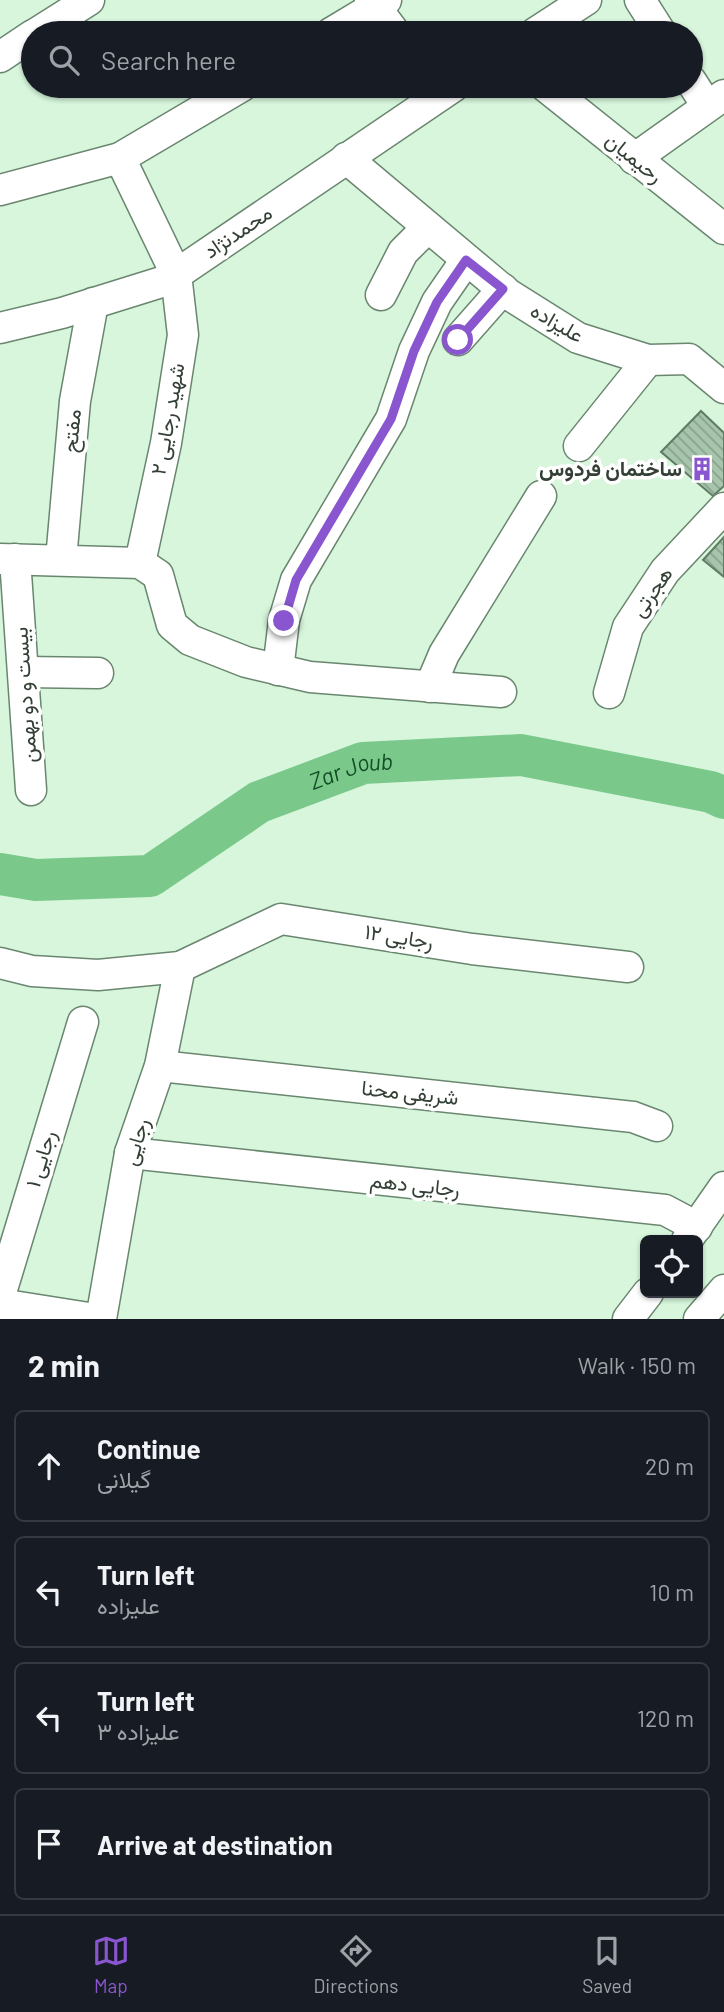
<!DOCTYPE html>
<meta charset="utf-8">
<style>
:root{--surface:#171b24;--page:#242831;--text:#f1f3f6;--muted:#9ea1a6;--line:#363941;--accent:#8956cf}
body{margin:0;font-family:Barlow,Vazirmatn,sans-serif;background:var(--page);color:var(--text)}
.controls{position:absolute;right:21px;bottom:21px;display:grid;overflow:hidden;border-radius:10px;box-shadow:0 2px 5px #0004}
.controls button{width:63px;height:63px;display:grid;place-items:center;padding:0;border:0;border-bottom:2px solid var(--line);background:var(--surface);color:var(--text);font:35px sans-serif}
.stop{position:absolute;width:21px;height:21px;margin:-16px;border:5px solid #8956cf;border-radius:50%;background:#fff}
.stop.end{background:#8956cf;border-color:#fff;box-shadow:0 2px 7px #0008}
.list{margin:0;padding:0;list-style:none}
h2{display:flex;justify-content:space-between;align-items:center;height:91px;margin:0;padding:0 28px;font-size:30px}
h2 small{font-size:23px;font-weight:400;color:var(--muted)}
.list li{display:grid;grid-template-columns:46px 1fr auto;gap:21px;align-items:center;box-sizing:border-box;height:112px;margin:0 14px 14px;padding:0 14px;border:2px solid var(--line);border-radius:10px}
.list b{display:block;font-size:26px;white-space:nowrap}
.list p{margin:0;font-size:23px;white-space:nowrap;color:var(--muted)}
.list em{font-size:23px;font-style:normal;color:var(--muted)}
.icon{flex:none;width:38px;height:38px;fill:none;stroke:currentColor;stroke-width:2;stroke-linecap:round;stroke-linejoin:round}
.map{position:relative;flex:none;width:724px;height:1319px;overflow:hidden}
.search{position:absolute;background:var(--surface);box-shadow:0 2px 5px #0004;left:21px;right:21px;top:21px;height:77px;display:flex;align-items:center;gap:18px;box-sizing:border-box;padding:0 24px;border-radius:38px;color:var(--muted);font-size:26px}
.sheet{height:595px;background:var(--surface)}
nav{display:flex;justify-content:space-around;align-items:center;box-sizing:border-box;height:98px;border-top:2px solid var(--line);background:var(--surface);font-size:19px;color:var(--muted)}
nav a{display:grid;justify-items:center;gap:4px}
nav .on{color:var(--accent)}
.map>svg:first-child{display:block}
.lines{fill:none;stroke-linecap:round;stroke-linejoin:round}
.river{stroke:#7ac98b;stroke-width:42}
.building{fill:url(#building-back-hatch);stroke:#5f7b64;stroke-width:2}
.minor-casing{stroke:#6a866f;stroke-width:33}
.minor{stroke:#fff;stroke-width:30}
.route{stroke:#8956cf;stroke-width:9}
.labels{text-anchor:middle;stroke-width:7;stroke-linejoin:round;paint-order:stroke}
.street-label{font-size:21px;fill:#344036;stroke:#fff}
.poi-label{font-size:21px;font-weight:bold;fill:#344036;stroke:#fff;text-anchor:end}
.water-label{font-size:23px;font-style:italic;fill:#134d25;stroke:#fff}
</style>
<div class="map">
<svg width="724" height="1319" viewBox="0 0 724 1319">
<defs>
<pattern id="building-back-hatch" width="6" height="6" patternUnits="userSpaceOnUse" patternTransform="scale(1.75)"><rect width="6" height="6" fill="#a7c5ac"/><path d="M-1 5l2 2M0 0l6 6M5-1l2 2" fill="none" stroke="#89a18d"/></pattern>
</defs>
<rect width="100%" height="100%" fill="#d7f6dc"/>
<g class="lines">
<path class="river" id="s1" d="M0 874 36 880 150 876 259 802 363 763 521 755 711 792 724 798"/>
</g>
<g class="building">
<polygon points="701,411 724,433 724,486 713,496 661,452"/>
<polygon points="724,537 724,577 703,560"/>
</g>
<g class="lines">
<g class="minor-casing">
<g id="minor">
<polyline points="370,0 395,33"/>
<polyline points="640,0 661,33"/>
<polyline points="37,33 89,0"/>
<polyline points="331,33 386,0"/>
<polyline points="535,33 586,0"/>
<polyline points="0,57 33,35"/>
<polyline points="691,81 707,106"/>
<polyline points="545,86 724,229"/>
<polyline points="120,158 176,274 183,335 166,443 140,563"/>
<polyline points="346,158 508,294 578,338 648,360 689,359 724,388"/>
<polyline points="634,159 724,95"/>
<polyline points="0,190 120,158 242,86"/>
<polyline points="381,295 403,252 427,228"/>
<polyline points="0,328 62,313 168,280 454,86"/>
<polyline points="458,340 503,289"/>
<polyline points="579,446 648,360"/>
<polyline points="0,559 140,563 158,575 172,625 190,640 246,662 310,677 501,692"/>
<polyline points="15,559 31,790"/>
<polyline points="61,560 75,401 93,303"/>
<polyline points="278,670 284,620 296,580 391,419 414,351 437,302 466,260"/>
<polyline points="25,672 98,673"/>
<polyline points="430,687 444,654 541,496"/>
<polyline points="609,693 628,627 665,571 724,508"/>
<polyline points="0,963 32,971 98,975 180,967 281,919 472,949 628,967"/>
<polyline points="160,1066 633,1117 657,1126"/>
<polyline points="130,1153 665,1210 697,1227"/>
<polyline points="687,1240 724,1187"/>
<polyline points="0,1296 83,1022"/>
<polyline points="0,1304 95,1319"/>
<polyline points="101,1319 130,1153 160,1066 180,967"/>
<polyline points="628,1319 648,1293"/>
<polyline points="699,1319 724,1290"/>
</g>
</g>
<use href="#minor" class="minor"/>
</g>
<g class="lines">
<polyline class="route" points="284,621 296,580 391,419 414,351 437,302 466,260 503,289 458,340"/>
</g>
<defs>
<g id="building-bare" transform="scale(1.89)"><path d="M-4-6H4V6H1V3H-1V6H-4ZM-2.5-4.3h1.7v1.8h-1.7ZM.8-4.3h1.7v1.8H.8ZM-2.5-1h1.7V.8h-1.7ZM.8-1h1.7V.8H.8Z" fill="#8956cf" stroke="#fff" stroke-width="2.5" paint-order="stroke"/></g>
</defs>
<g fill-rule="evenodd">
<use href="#building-bare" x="702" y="469"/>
</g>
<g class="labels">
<g class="street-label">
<text transform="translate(634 158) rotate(39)" y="7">رحیمیان</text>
<text transform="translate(238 232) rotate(-34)" y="7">محمدنژاد</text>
<text transform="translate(557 323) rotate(30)" y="7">علیزاده</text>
<text transform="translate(168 419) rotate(-80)" y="7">شهید رجایی ۲</text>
<text transform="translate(72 431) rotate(-85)" y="7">مفتح</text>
<text transform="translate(652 592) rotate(-55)" y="7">هجرتی</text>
<text transform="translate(25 695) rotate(-94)" y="7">بیست و دو بهمن</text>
<text transform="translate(399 937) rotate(9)" y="7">رجایی ۱۲</text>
<text transform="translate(410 1093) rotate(6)" y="7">شریفی محنا</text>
<text transform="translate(136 1142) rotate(-74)" y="7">رجایی</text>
<text transform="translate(41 1159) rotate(-73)" y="7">رجایی ۱</text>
<text transform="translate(415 1185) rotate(6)" y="7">رجایی دهم</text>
</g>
<g class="poi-label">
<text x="682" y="476">ساختمان فردوس</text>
</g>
<g class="water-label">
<text dy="8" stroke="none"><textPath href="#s1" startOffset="380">Zar Joub</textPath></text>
</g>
</g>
</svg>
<div class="controls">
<button><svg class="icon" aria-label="locate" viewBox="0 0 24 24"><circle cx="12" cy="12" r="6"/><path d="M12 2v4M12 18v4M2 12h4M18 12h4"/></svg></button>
</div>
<div class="stop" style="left:458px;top:340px"></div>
<div class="stop end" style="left:284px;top:621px"></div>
<div class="search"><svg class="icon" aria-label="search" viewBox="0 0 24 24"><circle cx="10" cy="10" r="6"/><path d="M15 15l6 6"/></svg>Search here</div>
</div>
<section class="sheet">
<h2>2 min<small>Walk · 150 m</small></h2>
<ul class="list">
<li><svg class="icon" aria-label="ahead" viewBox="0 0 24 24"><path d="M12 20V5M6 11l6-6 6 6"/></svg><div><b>Continue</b><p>گیلانی</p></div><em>20 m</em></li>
<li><svg class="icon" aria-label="left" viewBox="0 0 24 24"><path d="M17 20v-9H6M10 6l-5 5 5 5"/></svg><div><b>Turn left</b><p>علیزاده</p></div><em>10 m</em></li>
<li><svg class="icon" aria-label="left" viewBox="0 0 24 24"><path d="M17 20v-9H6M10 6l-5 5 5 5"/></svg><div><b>Turn left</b><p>علیزاده ۳</p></div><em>120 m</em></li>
<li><svg class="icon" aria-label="arrive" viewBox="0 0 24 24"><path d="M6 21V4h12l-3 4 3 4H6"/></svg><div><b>Arrive at destination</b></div></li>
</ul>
</section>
<nav>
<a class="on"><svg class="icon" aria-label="map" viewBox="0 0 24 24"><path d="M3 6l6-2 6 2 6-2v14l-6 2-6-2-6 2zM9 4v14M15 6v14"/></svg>Map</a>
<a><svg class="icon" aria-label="directions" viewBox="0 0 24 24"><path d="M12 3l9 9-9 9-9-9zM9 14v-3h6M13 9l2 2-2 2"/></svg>Directions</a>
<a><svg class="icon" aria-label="saved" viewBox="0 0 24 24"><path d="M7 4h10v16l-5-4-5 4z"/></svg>Saved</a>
</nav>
